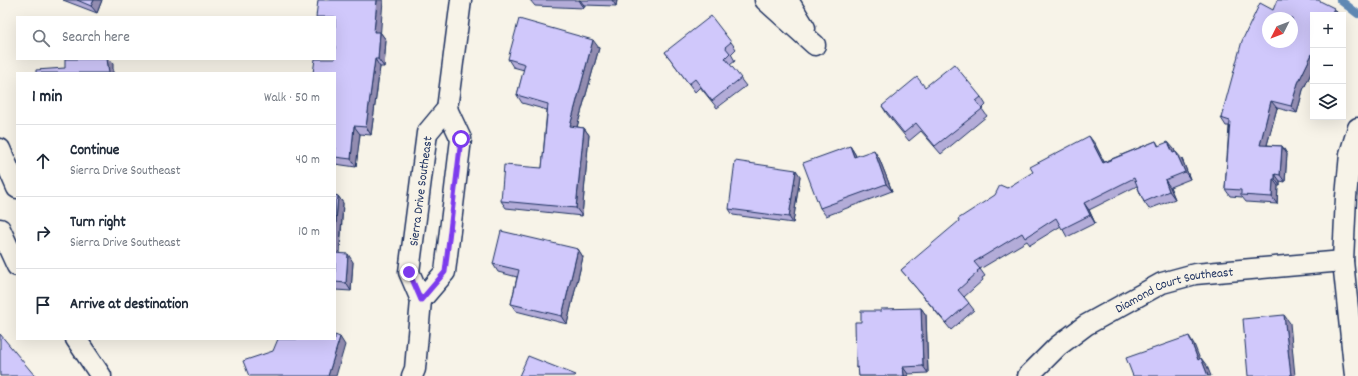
<!DOCTYPE html>
<meta charset="utf-8">
<style>
:root{--surface:#fff;--page:#f6f6f7;--text:#1f2937;--muted:#747a83;--line:#e0e1e3}
body{margin:0;font-family:Dekko,sans-serif;background:var(--page);color:var(--text)}
.controls{position:absolute;right:12px;top:12px;display:grid;overflow:hidden;border-radius:0px;box-shadow:0 4px 16px #0002}
.controls button{width:36px;height:36px;display:grid;place-items:center;padding:0;border:0;border-bottom:1px solid var(--line);background:var(--surface);color:var(--text);font:20px sans-serif}
.compass{position:absolute;left:1262px;top:12px;width:36px;height:36px;border-radius:50%;background:var(--surface);box-shadow:0 4px 16px #0002;rotate:228deg}
.stop{position:absolute;width:12px;height:12px;margin:-9px;border:3px solid #7c3aed;border-radius:50%;background:#fff}
.stop.end{background:#7c3aed;border-color:#fff;box-shadow:0 1px 4px #0008}
.list{margin:0;padding:0;list-style:none}
h2{display:flex;justify-content:space-between;align-items:center;height:52px;margin:0;padding:0 16px;font-size:17px}
h2 small{font-size:13px;font-weight:400;color:var(--muted)}
.list li{display:grid;grid-template-columns:26px 1fr auto;gap:12px;align-items:center;box-sizing:border-box;height:72px;padding:0 16px;border-top:1px solid var(--line)}
.list b{display:block;font-size:15px;white-space:nowrap}
.list p{margin:0;font-size:13px;white-space:nowrap;color:var(--muted)}
.list em{font-size:13px;font-style:normal;color:var(--muted)}
.icon{flex:none;width:22px;height:22px;fill:none;stroke:currentColor;stroke-width:2;stroke-linecap:round;stroke-linejoin:round}
.map{position:relative;flex:none;width:1358px;height:376px;overflow:hidden}
.search{position:absolute;background:var(--surface);box-shadow:0 4px 16px #0002;left:16px;top:16px;width:320px;height:44px;display:flex;align-items:center;gap:10px;box-sizing:border-box;padding:0 14px;border-radius:0px;color:var(--muted);font-size:15px}
.panel{position:absolute;background:var(--surface);box-shadow:0 4px 16px #0002;left:16px;top:72px;width:320px;height:268px;border-radius:0px}
.map>svg:first-child{display:block}
.lines{fill:none;stroke-linecap:round;stroke-linejoin:round}
.stream{stroke:#6189b4;stroke-width:8}
.minor-casing{stroke:#1b2f5e;stroke-width:23}
.minor{stroke:#f7f3e8;stroke-width:20}
.wall{fill:#b3acd8;stroke:#1b2f5e}
.shaded-wall{fill:#928cb0;stroke:#1b2f5e}
.building{fill:#d0c8fb;stroke:#1b2f5e;fill-rule:evenodd}
.route{stroke:#7c3aed;stroke-width:5}
.labels{text-anchor:middle;stroke-width:3;stroke-linejoin:round;paint-order:stroke}
.street-label{font-size:13px;fill:#1b2f5e;stroke:#f7f3e8}
</style>
<div class="map">
<svg width="1358" height="376" viewBox="0 0 1358 376">
<rect width="100%" height="100%" fill="#f7f3e8"/>
<filter id="ink" filterUnits="userSpaceOnUse"><feTurbulence type="fractalNoise" baseFrequency=".025" numOctaves="2"/><feDisplacementMap in="SourceGraphic" scale="8" xChannelSelector="R" yChannelSelector="G"/><feConvolveMatrix kernelMatrix="1 2 1 2 8 2 1 2 1" color-interpolation-filters="sRGB"/></filter>
<g filter="url(#ink)">
<g class="lines">
<polyline class="stream" points="1340,0 1358,14"/>
<g class="minor-casing">
<g id="minor">
<polyline points="765,0 815,45"/>
<polyline points="788,0 805,28"/>
<polyline points="0,149 17,188"/>
<polyline points="0,229 17,266"/>
<polyline points="421,300 445,272 461,139 447,109"/>
<polyline points="76,339 101,376"/>
<path id="s1" d="M412 376 415 369 421 300 409 272 427 133 447 109 461 0"/>
<path id="s2" d="M1028 376 1058 346 1086 325 1162 283 1195 274 1343 261"/>
<polyline points="1355,376 1343,261 1346,197 1350,154 1358,128"/>
</g>
</g>
<use href="#minor" class="minor"/>
</g>
<g class="wall">
<polygon points="63,0 102,0 97,13"/>
<polygon points="530,0 617,0 616,6 584,5 584,8 535,6"/>
<polygon points="1273,10 1313,15 1313,69 1303,90 1297,113 1277,108 1267,145 1282,146 1287,154 1285,182 1280,181 1280,186 1278,186 1277,204 1246,202 1242,197 1230,196 1225,189 1229,126 1226,126 1221,118"/>
<polygon points="380,32 386,40 384,67 380,67 371,135 360,134 356,167 335,164 335,73"/>
<polygon points="731,42 736,49 731,54 735,61 730,65 746,86 717,108 700,87 695,92 665,52"/>
<polygon points="599,48 577,127 584,128 589,135 582,216 506,208 501,201 542,168 547,110 522,103 517,95 524,70 513,67 508,59"/>
<polygon points="925,87 981,97 986,105 982,109 987,116 941,154 921,131 909,141 887,114 882,106"/>
<polygon points="1156,141 1159,146 1174,149 1175,152 1182,159 1190,179 1170,187 1175,199 1149,209 1144,202 1137,186 1089,210 1095,223 1067,237 1061,226 1030,245 1027,241 980,269 985,276 982,278 983,280 964,297 974,310 951,330 907,277 901,270 1007,188 1095,144 1104,162"/>
<polygon points="850,146 855,154 856,157 879,158 892,191 826,216 820,208"/>
<polygon points="800,176 793,223 733,215 729,209"/>
<polygon points="335,195 338,196 343,203 340,253 353,262 351,291 335,290"/>
<polygon points="578,249 583,257 567,324 516,311 511,304 517,277 498,272 493,264"/>
<polygon points="921,308 926,315 928,373 908,374 908,376 859,376 859,371 856,368 861,322"/>
</g>
<g class="shaded-wall">
<polygon points="94,0 102,0 97,13 91,6"/>
<polygon points="377,0 383,0 380,40 374,32"/>
<polygon points="579,0 580,0 584,5 584,8"/>
<polygon points="612,0 617,0 616,6"/>
<polygon points="1334,8 1339,15 1331,15"/>
<polygon points="380,32 386,40 384,67 378,59"/>
<polygon points="593,40 599,48 575,134 570,126"/>
<polygon points="1313,52 1313,69 1303,90 1297,113 1291,106 1298,83"/>
<polygon points="107,59 109,59 113,64 113,73 109,73"/>
<polygon points="375,59 380,67 371,135 366,127"/>
<polygon points="1271,101 1277,108 1265,152 1260,145"/>
<polygon points="354,126 360,134 356,167 351,159"/>
<polygon points="584,128 589,135 582,216 576,208"/>
<polygon points="1089,136 1095,144 1108,170 1103,163"/>
<polygon points="1168,142 1174,149 1178,160 1173,153"/>
<polygon points="850,146 855,154 860,165 854,157"/>
<polygon points="1282,146 1287,154 1285,182 1280,175"/>
<polygon points="874,150 879,158 892,191 886,184"/>
<polygon points="1176,152 1182,159 1190,179 1185,172"/>
<polygon points="796,170 800,176 793,223 789,217"/>
<polygon points="1275,174 1280,181 1280,186 1275,179"/>
<polygon points="1273,179 1278,186 1277,204 1272,197"/>
<polygon points="1165,180 1170,187 1175,199 1169,191"/>
<polygon points="338,196 343,203 339,260 335,255 335,234"/>
<polygon points="1084,203 1089,210 1095,223 1090,215"/>
<polygon points="578,249 583,257 567,324 562,316"/>
<polygon points="348,254 353,262 351,291 346,283"/>
<polygon points="921,308 926,315 928,373 923,366"/>
<polygon points="1284,315 1290,323 1295,376 1291,376"/>
<polygon points="1189,336 1194,344 1203,367 1198,360"/>
<polygon points="340,337 345,345 336,376 328,376"/>
<polygon points="1201,358 1207,366 1211,376 1208,376"/>
<polygon points="903,367 908,374 908,376 904,376"/>
</g>
<g class="building">
<polygon points="77,0 94,0 91,6"/>
<polygon points="318,0 377,0 374,32 380,32 378,59 375,59 366,127 354,126 351,159 335,157 335,73 313,73 315,59 335,59 335,17 316,17"/>
<path d="M1277 0H1318L1334 8 1331 15H1313V52L1298 83 1291 106 1271 101 1260 145 1282 146 1280 175 1275 174V179H1273L1272 197 1241 195V190L1225 189 1230 121 1221 118 1242 41 1260 3 1273 10ZM1268 18H1292V42H1268Z"/>
<polygon points="711,16 731,42 725,47 730,53 725,58 741,78 712,101 695,79 689,84 665,52"/>
<polygon points="519,19 593,40 570,126 584,128 576,208 501,201 504,165 542,168 548,104 517,95 525,64 508,59"/>
<polygon points="65,59 107,59 109,73 36,73 36,70 65,68"/>
<polygon points="954,64 981,97 976,101 982,109 935,146 916,123 904,133 882,106 917,77 925,87"/>
<polygon points="1089,136 1103,163 1156,141 1158,146 1168,142 1173,153 1176,152 1185,172 1165,180 1169,191 1144,202 1134,178 1084,203 1090,215 1062,229 1056,218 1025,238 1022,233 974,262 980,269 977,271 978,272 958,290 969,303 946,323 901,270 959,221 958,219 995,195 1000,185 1007,188 1033,172 1030,167"/>
<polygon points="850,146 854,157 874,150 886,184 820,208 803,163"/>
<polygon points="735,161 796,170 789,217 729,209"/>
<polygon points="335,195 338,196 335,234"/>
<polygon points="501,231 578,249 562,316 511,304 519,270 493,264"/>
<polygon points="335,253 348,254 346,283 335,282"/>
<polygon points="921,308 923,366 903,367 904,376 859,376 858,367 856,368 855,322 861,322 861,311 881,311 881,309"/>
<polygon points="1284,315 1291,376 1248,376 1243,319"/>
<polygon points="0,334 35,376 0,376"/>
<polygon points="335,335 340,337 328,376 249,376 243,361 273,351 278,339 335,339"/>
<polygon points="1189,336 1198,360 1201,358 1208,376 1133,376 1126,358"/>
<polygon points="528,356 576,375 575,376 519,376"/>
</g>
</g>
<g class="lines" filter="url(#ink)">
<polyline class="route" points="409,272 421,300 445,272 461,139"/>
</g>
<g class="labels">
<g class="street-label">
<text dy="5" stroke="none"><textPath href="#s1" startOffset="189">Sierra Drive Southeast</textPath></text>
<text dy="5" stroke="none"><textPath href="#s2" startOffset="174">Diamond Court Southeast</textPath></text>
</g>
</g>
</svg>
<div class="controls">
<button>+</button>
<button>−</button>
<button><svg class="icon" aria-label="layers" viewBox="0 0 24 24"><path d="M12 4l9 5-9 5-9-5zM3 14l9 5 9-5"/></svg></button>
</div>
<svg class="compass" viewBox="-18 -18 36 36"><path d="M0-13l5 13h-10z" fill="#e53935"/><path d="M0 13l5-13h-10z" fill="#747a83"/></svg>
<div class="stop" style="left:461px;top:139px"></div>
<div class="stop end" style="left:409px;top:272px"></div>
<div class="search"><svg class="icon" aria-label="search" viewBox="0 0 24 24"><circle cx="10" cy="10" r="6"/><path d="M15 15l6 6"/></svg>Search here</div>
<section class="panel">
<h2>1 min<small>Walk · 50 m</small></h2>
<ul class="list">
<li><svg class="icon" aria-label="ahead" viewBox="0 0 24 24"><path d="M12 20V5M6 11l6-6 6 6"/></svg><div><b>Continue</b><p>Sierra Drive Southeast</p></div><em>40 m</em></li>
<li><svg class="icon" aria-label="right" viewBox="0 0 24 24"><path d="M7 20v-9h11M14 6l5 5-5 5"/></svg><div><b>Turn right</b><p>Sierra Drive Southeast</p></div><em>10 m</em></li>
<li><svg class="icon" aria-label="arrive" viewBox="0 0 24 24"><path d="M6 21V4h12l-3 4 3 4H6"/></svg><div><b>Arrive at destination</b></div></li>
</ul>
</section>
</div>
